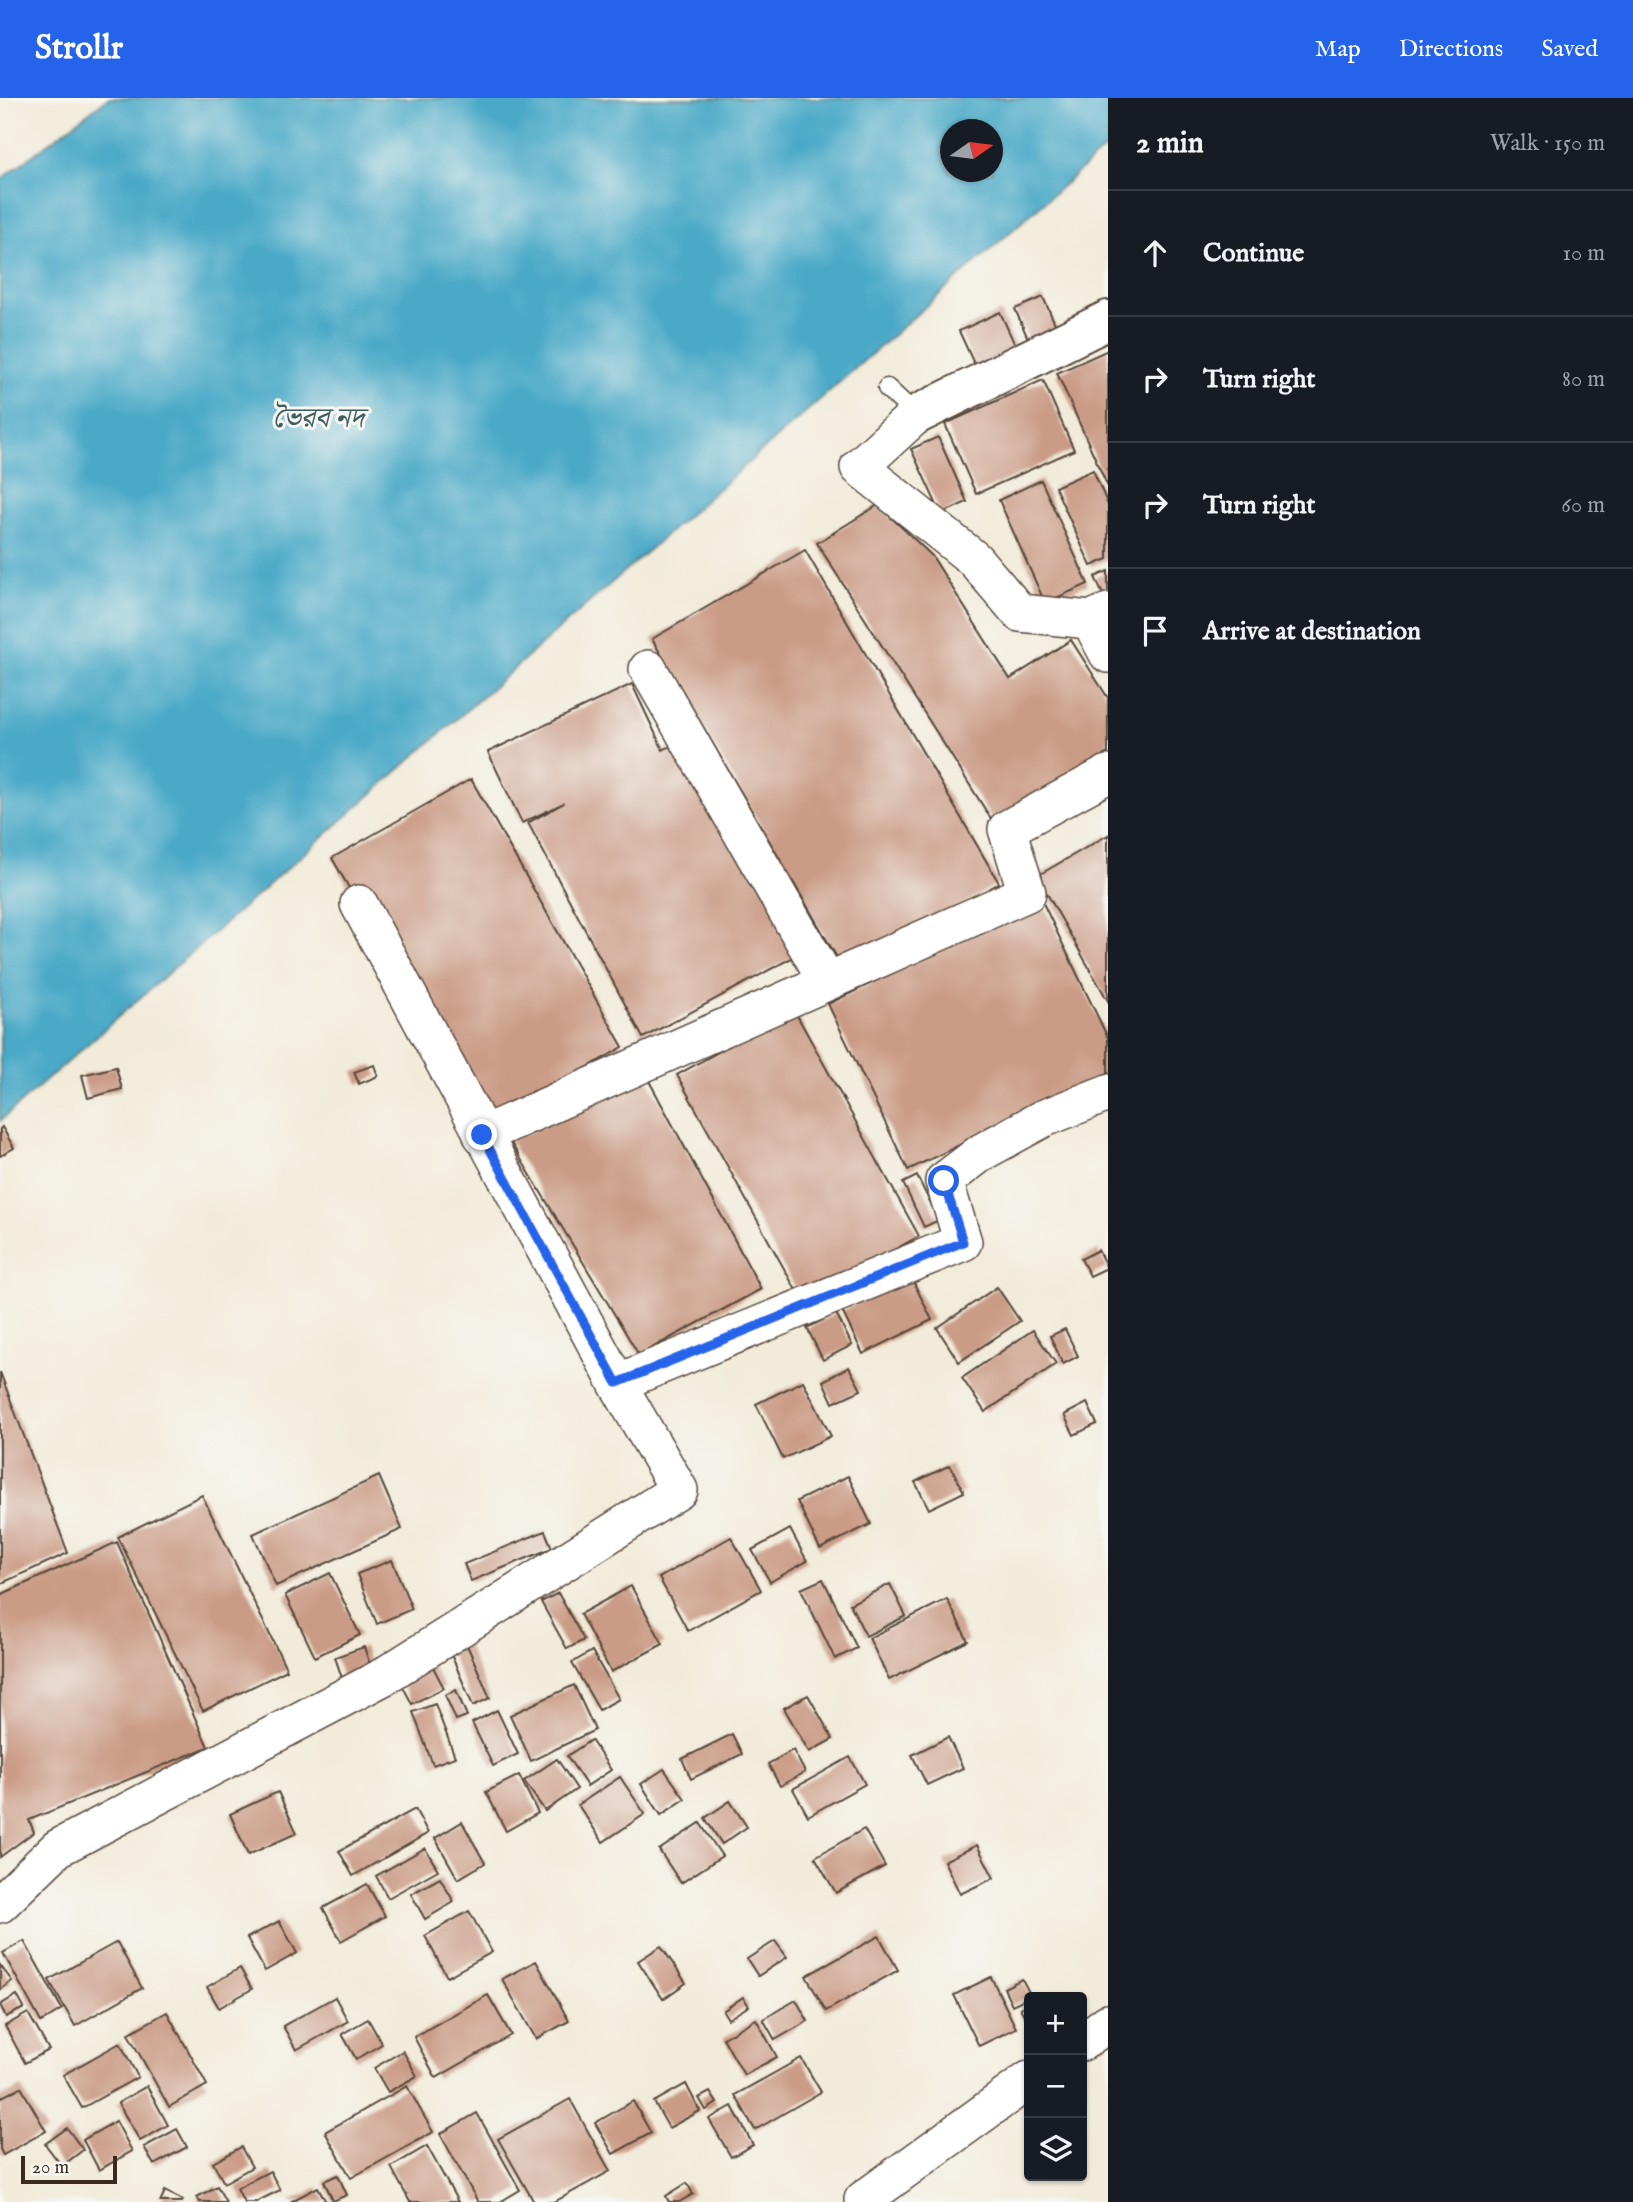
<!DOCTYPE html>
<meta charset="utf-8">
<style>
:root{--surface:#171b24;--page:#242831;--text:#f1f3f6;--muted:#9ea1a6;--line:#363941;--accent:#2563eb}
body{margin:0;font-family:"IM FELL English","Noto Serif Bengali",serif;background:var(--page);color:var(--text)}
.controls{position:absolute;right:21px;bottom:21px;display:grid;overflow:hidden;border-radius:7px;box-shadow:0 2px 5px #0004}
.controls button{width:63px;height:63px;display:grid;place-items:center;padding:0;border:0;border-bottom:2px solid var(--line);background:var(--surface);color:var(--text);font:35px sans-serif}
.compass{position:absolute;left:940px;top:21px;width:63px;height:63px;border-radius:50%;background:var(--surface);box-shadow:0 2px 5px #0004;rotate:76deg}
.scale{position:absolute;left:21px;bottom:18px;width:96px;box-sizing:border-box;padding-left:7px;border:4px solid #3b2a1e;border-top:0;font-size:19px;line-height:24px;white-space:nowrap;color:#3b2a1e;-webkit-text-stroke:5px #f6f6f2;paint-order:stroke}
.stop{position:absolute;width:21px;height:21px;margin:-16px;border:5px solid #2563eb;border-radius:50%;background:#fff}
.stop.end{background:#2563eb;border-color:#fff;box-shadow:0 2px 7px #0008}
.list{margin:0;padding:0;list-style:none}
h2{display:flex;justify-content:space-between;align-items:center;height:91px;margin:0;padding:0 28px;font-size:30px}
h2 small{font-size:23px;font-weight:400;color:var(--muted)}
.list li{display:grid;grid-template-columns:46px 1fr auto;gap:21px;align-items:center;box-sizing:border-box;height:126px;padding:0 28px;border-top:2px solid var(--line)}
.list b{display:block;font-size:26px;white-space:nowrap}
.list em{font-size:23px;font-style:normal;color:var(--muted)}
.icon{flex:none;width:38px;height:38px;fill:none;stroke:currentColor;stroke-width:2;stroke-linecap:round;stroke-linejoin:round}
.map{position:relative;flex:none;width:1108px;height:2104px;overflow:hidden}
header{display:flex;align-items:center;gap:42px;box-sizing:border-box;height:98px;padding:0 35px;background:var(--accent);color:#fff}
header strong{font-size:33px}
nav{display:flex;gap:38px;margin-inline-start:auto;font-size:24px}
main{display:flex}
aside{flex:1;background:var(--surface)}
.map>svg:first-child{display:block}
.water{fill:#48a9c7;stroke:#426a72;stroke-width:2;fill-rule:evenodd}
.building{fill:#ca9b86}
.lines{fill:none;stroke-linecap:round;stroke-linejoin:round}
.lane-casing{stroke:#56473a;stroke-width:21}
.street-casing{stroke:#56473a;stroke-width:40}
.secondary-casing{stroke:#56473a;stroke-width:42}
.lane{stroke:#fff;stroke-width:18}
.street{stroke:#fff;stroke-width:37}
.secondary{stroke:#fff;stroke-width:38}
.route{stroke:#2563eb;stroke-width:9}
.labels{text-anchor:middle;stroke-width:6;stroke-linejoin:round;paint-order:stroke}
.water-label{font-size:28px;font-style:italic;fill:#405d62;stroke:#f6f6f2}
</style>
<header>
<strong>Strollr</strong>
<nav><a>Map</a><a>Directions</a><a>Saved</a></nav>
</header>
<main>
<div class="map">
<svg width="1108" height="2104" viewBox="0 0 1108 2104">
<rect width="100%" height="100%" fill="#f6f6f2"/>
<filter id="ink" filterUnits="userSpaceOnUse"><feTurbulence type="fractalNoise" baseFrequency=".0143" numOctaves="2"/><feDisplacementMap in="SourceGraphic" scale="14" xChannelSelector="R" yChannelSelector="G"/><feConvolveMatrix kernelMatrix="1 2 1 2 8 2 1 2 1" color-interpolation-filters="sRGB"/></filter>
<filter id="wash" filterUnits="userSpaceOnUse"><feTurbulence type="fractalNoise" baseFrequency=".00686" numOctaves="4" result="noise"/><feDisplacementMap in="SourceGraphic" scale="28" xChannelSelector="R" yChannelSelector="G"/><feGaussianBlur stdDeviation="1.57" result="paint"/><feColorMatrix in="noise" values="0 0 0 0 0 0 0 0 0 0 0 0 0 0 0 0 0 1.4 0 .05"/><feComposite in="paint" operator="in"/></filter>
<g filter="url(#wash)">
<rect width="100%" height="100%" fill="#f2ebd9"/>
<path class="water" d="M108 0H1108V48L0 1023V82ZM950 32H992V74H950Z"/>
<g id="blocks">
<g class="building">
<polygon points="1043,199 1057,230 1029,243 1015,211"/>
<polygon points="1000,214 1021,260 980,279 959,233"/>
<polygon points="1108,252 1108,389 1057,275"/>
<polygon points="1043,282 1074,352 976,396 945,326"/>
<polygon points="938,339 967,404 941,416 911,351"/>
<polygon points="1093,372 1108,407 1108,461 1091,468 1055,389"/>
<polygon points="1041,382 1088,486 1045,505 999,402"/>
<polygon points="878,407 932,458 1010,581 1071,542 1108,600 1108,655 995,727 817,445"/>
<polygon points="805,452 999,785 846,875 652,541"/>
<polygon points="1108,473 1108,508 1095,479"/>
<polygon points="632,586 663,652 697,634 812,849 643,940 528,725 564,705 522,725 488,654"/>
<polygon points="471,681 623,949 485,1028 332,760"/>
<polygon points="1108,737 1108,903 1037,778"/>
<polygon points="1042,803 1108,940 1108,975 908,1072 828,906"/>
<polygon points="794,912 919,1138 802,1203 677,977"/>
<polygon points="374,967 378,978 359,986 354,974"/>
<polygon points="116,969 122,991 88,1000 82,977"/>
<polygon points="648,981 761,1191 639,1257 510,1043"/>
<polygon points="2,1029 14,1050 0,1058 0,1031"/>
<polygon points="917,1078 939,1122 924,1129 903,1085"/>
<polygon points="1098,1152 1107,1170 1090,1178 1081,1161"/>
<polygon points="911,1179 932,1222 863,1256 842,1213"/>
<polygon points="997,1189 1020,1223 959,1264 937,1230"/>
<polygon points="836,1215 852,1247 823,1262 807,1230"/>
<polygon points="1065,1231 1078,1258 1063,1266 1050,1238"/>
<polygon points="1033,1232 1056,1266 985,1314 962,1280"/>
<polygon points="849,1269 861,1292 833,1305 823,1283"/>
<polygon points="0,1274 68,1455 0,1486"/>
<polygon points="803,1283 831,1338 783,1361 756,1306"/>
<polygon points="1087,1305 1097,1326 1074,1337 1064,1317"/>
<polygon points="950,1367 964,1394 929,1411 915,1384"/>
<polygon points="379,1378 402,1431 276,1488 253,1436"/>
<polygon points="848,1378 871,1426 820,1451 797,1403"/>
<polygon points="202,1397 287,1572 203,1613 118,1439"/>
<polygon points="790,1431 807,1463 770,1484 752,1452"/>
<polygon points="545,1433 552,1450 471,1483 464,1466"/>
<polygon points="731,1439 761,1492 688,1533 659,1480"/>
<polygon points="117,1444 208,1649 29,1722 34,1734 0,1759 0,1497"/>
<polygon points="392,1462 412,1511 377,1526 357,1476"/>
<polygon points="330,1475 360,1537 315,1559 285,1497"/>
<polygon points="823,1481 857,1550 835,1561 801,1491"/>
<polygon points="890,1486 906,1518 866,1538 850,1506"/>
<polygon points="631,1488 663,1546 611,1574 580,1516"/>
<polygon points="558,1495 584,1542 567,1551 541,1504"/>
<polygon points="947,1501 968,1543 889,1582 869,1540"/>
<polygon points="467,1547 490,1600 473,1608 450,1554"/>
<polygon points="364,1549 371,1570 342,1580 335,1559"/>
<polygon points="592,1553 619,1601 599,1612 572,1565"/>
<polygon points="431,1565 444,1590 412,1606 399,1581"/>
<polygon points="574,1587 595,1632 531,1663 510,1617"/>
<polygon points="456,1592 467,1618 456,1622 445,1597"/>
<polygon points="808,1597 833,1641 809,1654 784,1610"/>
<polygon points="435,1606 455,1659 433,1667 413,1614"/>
<polygon points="497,1612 518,1656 493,1668 472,1625"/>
<polygon points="732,1636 742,1656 691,1681 682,1661"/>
<polygon points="948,1639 963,1670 927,1687 912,1657"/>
<polygon points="591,1642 611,1672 587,1688 567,1658"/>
<polygon points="793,1652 805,1674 780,1688 768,1666"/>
<polygon points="850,1659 865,1686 808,1718 793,1691"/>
<polygon points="557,1661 577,1691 545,1713 524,1683"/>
<polygon points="664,1671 685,1701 661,1717 641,1686"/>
<polygon points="519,1677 538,1715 506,1733 486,1694"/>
<polygon points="620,1679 645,1716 603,1744 578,1707"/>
<polygon points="278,1694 297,1735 248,1757 230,1716"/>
<polygon points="730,1703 747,1729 722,1746 705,1720"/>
<polygon points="415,1711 428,1735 353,1778 339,1753"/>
<polygon points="462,1724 485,1765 458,1781 435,1740"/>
<polygon points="700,1725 722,1758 681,1785 659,1752"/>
<polygon points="864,1731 885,1768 836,1795 815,1759"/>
<polygon points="977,1747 994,1780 960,1796 944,1763"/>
<polygon points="425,1750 438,1772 388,1800 376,1778"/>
<polygon points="440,1780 454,1804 425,1821 411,1796"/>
<polygon points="367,1786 385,1818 341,1843 323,1810"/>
<polygon points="469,1813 492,1854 447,1879 425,1838"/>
<polygon points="279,1823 297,1855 265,1873 247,1840"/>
<polygon points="879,1838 898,1872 826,1913 806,1878"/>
<polygon points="24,1843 62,1911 41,1924 3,1855"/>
<polygon points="775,1843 787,1859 758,1878 747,1861"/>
<polygon points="117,1844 142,1890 75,1928 49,1882"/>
<polygon points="661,1848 686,1885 663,1901 638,1863"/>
<polygon points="536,1863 569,1923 536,1941 502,1881"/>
<polygon points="0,1867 12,1883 0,1892"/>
<polygon points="240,1870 252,1891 219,1910 207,1889"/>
<polygon points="991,1879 1016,1930 979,1948 954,1897"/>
<polygon points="1022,1881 1031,1898 1012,1907 1004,1890"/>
<polygon points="17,1897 24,1910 6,1919 0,1907"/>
<polygon points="488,1897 511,1937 436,1980 414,1939"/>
<polygon points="335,1899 348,1923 296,1952 283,1928"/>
<polygon points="743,1899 749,1908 728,1921 723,1913"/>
<polygon points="796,1902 808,1923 775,1942 763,1921"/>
<polygon points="1029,1906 1029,1920 1026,1921 1020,1910"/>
<polygon points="167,1914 207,1987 169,2009 128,1936"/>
<polygon points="28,1915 49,1952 25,1965 5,1928"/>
<polygon points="368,1921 382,1946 356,1961 342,1936"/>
<polygon points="756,1921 777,1959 744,1977 723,1940"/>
<polygon points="120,1945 138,1979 82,2010 63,1977"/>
<polygon points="403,1953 417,1978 388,1994 374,1970"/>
<polygon points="801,1960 821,1994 755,2032 735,1997"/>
<polygon points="686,1986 700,2013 669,2030 654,2004"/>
<polygon points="147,1988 168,2027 140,2043 118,2005"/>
<polygon points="407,1988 433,2034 351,2080 325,2034"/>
<polygon points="21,1989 46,2033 3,2057 0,2051 0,2000"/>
<polygon points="710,1994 717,2005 706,2012 699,2000"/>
<polygon points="570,2001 610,2073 554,2104 534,2104 498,2041"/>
<polygon points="633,2003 651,2035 613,2056 595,2025"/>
<polygon points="732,2008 753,2047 731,2059 709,2021"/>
<polygon points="477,2015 520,2092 500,2104 478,2104 440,2036"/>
<polygon points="116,2023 132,2053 99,2072 83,2042"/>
<polygon points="67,2030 83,2052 62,2068 45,2046"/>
<polygon points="177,2031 187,2049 154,2067 144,2049"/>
<polygon points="427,2048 458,2104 410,2104 391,2069"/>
<polygon points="241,2049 252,2069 224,2085 213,2065"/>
<polygon points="270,2073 280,2092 256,2104 244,2104 237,2090"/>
<polygon points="338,2077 347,2097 333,2103 324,2083"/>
<polygon points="687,2085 693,2096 679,2104 669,2104 666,2098"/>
<polygon points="217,2088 226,2104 200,2104 197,2099"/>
<polygon points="318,2089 326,2104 290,2104"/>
<polygon points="165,2093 183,2102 182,2104 160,2104"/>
</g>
</g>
</g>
<g filter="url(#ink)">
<use href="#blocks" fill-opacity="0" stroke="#56473a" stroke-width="2"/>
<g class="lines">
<g class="lane-casing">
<polyline id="lane" points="887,290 916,317"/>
</g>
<g class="street-casing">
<g id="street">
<polyline points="916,317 859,369 974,461 1020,515 1090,522"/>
<polyline points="1108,514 1090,522 1108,556"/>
<polyline points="648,571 827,883"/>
<polyline points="482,1037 1027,795 1007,731 1108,676"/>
<polyline points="617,1285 963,1144 944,1083 982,1054 1042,1021 1108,995"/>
<polyline points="0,1806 58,1750 381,1580 679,1392 617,1285 359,806"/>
<polyline points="1082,1944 1108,1925"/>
<polyline points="863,2102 1029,1982"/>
</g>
</g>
<g class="secondary-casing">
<polyline id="secondary" points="916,317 1108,222"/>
</g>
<use href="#lane" class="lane"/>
<use href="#street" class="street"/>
<use href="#secondary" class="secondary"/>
</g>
</g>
<g class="lines" filter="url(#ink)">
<polyline class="route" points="482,1037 617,1285 963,1144 944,1083"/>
</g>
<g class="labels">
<g class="water-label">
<text x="318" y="329">ভৈরব নদ</text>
</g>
</g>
</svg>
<div class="controls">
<button>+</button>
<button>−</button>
<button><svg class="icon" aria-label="layers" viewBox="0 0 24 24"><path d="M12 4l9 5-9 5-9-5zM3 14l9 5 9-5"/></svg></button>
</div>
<svg class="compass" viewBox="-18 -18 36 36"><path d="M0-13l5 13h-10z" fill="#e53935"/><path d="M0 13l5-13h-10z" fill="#9ea1a6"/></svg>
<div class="scale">20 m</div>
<div class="stop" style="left:944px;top:1083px"></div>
<div class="stop end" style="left:482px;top:1037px"></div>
</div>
<aside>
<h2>2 min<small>Walk · 150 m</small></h2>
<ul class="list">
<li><svg class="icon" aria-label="ahead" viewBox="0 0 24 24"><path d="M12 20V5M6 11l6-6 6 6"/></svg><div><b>Continue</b></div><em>10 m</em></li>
<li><svg class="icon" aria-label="right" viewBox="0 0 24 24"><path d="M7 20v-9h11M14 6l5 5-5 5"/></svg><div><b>Turn right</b></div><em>80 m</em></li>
<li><svg class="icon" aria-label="right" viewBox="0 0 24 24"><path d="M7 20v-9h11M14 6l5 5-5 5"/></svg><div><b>Turn right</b></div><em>60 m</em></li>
<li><svg class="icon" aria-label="arrive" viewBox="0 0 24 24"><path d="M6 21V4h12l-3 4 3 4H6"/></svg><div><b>Arrive at destination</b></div></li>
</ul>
</aside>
</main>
